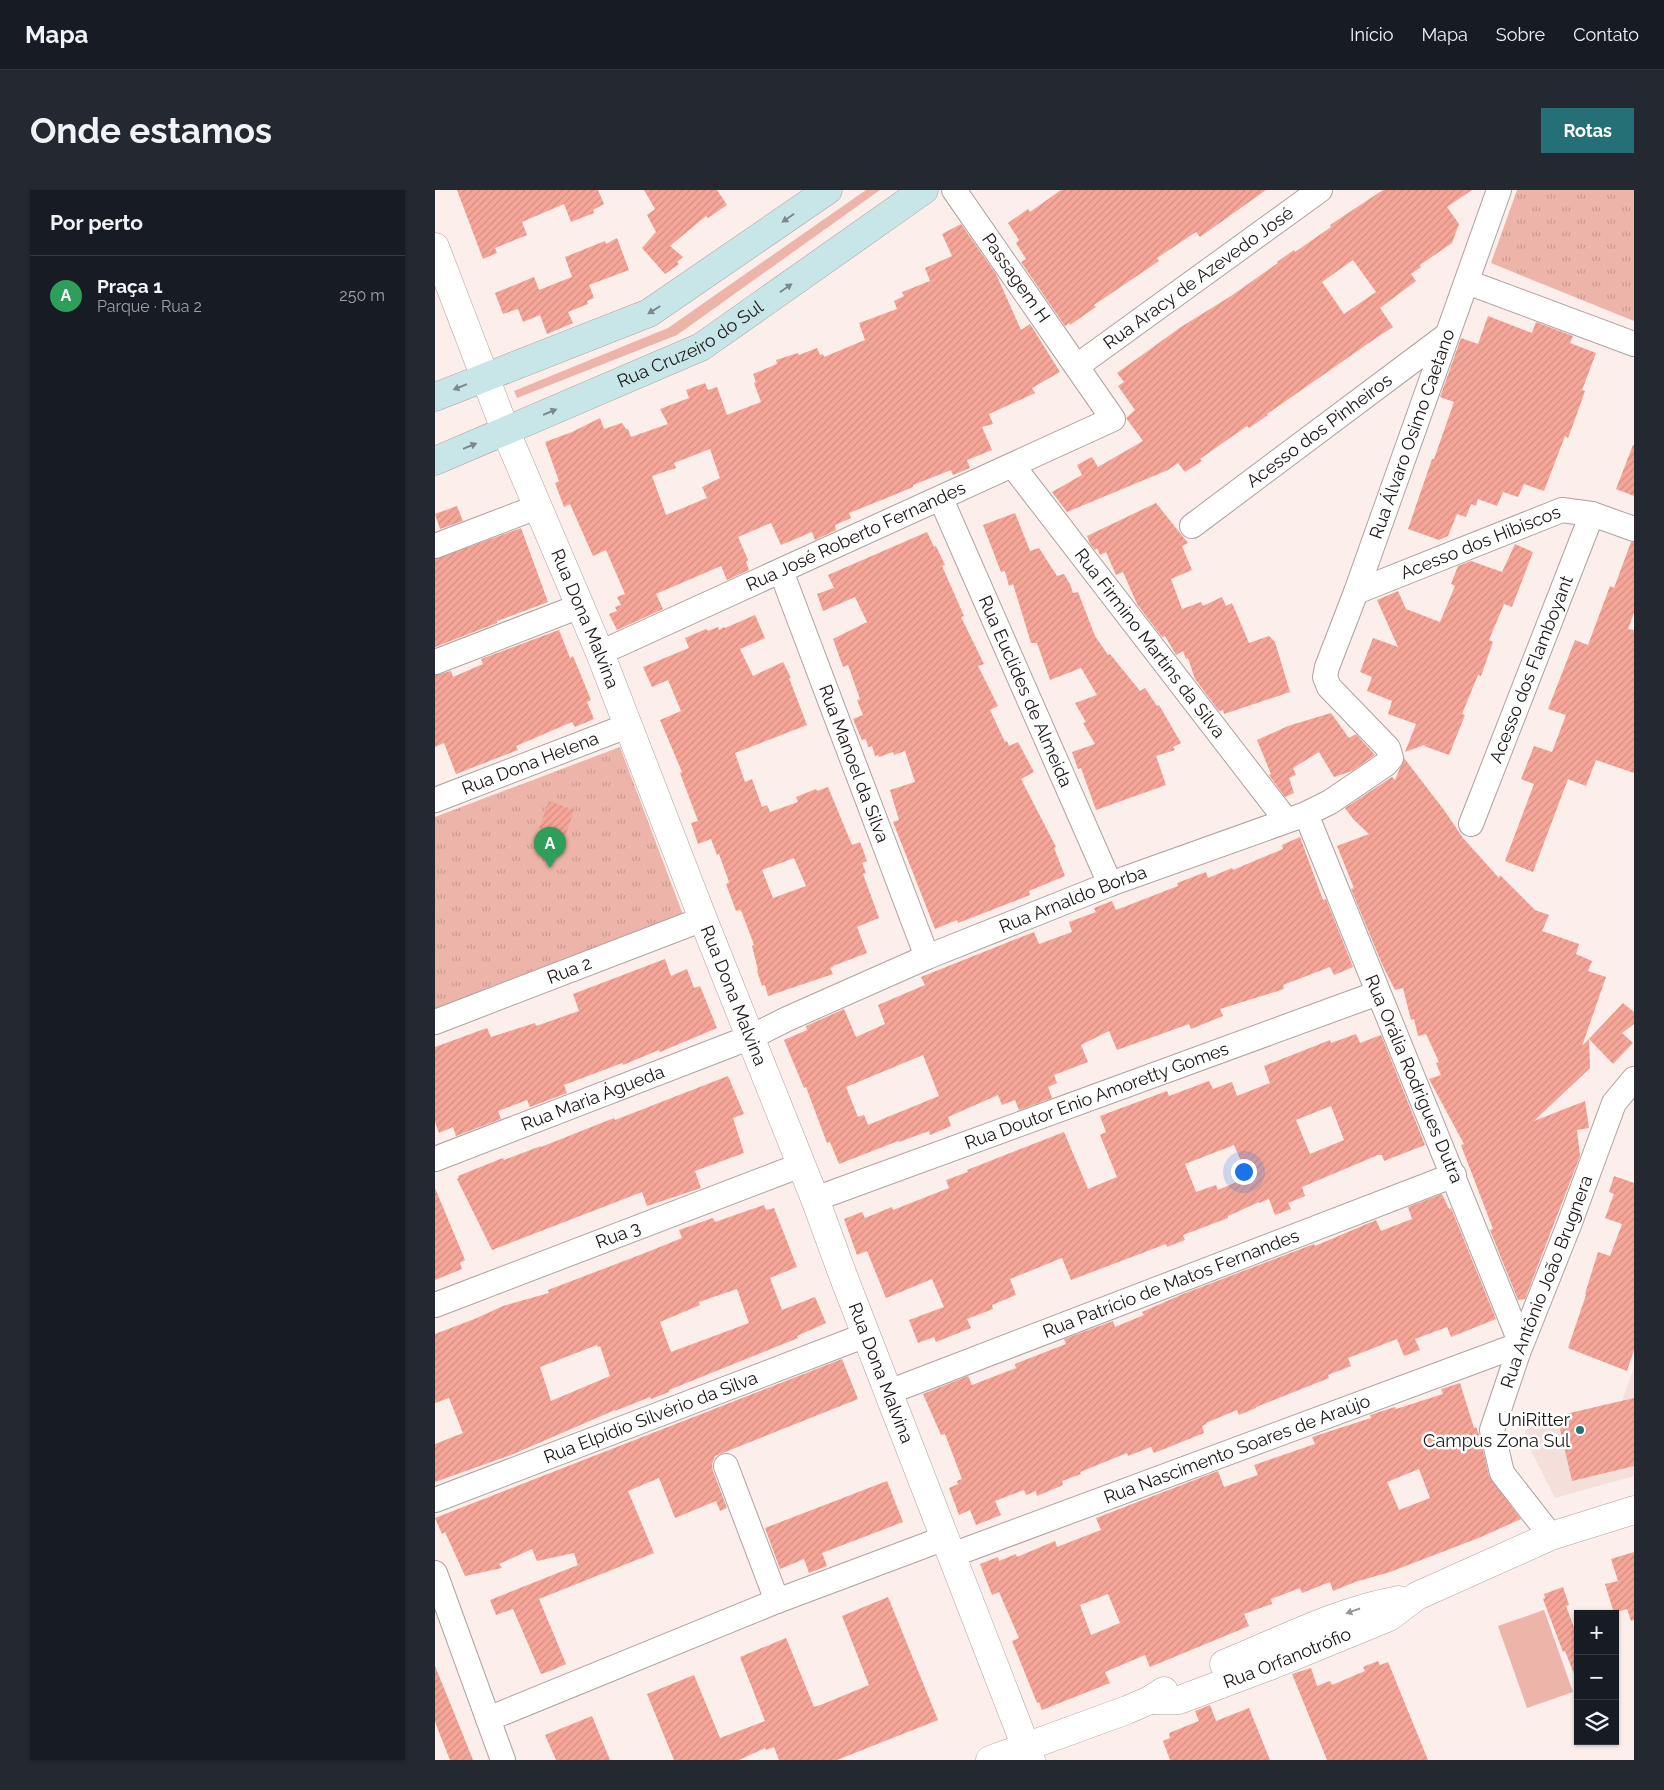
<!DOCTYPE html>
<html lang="pt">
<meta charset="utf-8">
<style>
:root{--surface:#171b24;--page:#242831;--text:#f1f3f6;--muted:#9ea1a6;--line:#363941;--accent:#257076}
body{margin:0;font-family:Raleway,sans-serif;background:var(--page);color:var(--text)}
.controls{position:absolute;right:15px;bottom:15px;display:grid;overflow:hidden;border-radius:0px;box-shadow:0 1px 4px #0004}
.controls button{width:45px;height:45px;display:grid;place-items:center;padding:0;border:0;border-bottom:1px solid var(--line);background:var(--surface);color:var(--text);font:25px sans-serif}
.you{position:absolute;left:808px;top:981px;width:18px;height:18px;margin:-12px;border:4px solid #fff;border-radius:50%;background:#1a73e8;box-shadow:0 0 0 8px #1a73e833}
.badge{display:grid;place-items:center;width:32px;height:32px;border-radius:50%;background:var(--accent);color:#fff;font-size:16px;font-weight:700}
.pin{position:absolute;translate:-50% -41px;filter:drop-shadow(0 1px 2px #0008)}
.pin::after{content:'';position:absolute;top:26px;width:18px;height:15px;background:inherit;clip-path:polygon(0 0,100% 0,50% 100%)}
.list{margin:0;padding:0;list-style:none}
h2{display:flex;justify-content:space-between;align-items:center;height:65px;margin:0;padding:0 20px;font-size:21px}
h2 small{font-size:16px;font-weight:400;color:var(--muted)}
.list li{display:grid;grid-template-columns:32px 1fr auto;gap:15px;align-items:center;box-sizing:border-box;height:80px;padding:0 20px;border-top:1px solid var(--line)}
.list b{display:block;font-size:19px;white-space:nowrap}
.list p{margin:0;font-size:16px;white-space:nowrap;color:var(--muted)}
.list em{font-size:16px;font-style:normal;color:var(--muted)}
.icon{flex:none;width:28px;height:28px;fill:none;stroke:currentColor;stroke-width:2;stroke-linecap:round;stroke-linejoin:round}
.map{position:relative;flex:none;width:1199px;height:1570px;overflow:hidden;border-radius:0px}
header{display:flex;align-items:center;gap:30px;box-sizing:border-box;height:70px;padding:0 25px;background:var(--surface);border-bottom:1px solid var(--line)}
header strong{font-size:24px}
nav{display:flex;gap:28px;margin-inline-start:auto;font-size:18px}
.intro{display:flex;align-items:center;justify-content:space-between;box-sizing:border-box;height:120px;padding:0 30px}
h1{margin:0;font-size:35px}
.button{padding:12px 22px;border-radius:0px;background:var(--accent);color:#fff;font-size:18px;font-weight:700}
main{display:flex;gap:30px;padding:0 30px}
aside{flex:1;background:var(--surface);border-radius:0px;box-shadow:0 1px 4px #0004}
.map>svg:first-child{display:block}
.built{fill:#f5dfdb}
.green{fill:#edb4aa}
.park{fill:url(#park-tufts)}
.building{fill:url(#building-hatch);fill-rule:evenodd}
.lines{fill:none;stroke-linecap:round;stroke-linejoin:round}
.minor-casing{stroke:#aea2a0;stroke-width:26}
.tertiary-casing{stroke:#aea2a0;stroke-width:29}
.secondary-casing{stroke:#aea2a0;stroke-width:29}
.minor{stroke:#fff;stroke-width:24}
.tertiary{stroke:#fff;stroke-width:28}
.secondary{stroke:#c8e6e8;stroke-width:28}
.oneway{fill:#7b898a}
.oneway2{fill:#999796}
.poi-dot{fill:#257076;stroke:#fff;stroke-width:2}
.labels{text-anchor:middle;stroke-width:5;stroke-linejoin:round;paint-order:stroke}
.street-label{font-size:18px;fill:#1c1716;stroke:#fff}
.poi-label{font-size:18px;fill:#1c1716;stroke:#fff;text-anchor:end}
</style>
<header>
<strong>Mapa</strong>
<nav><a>Início</a><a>Mapa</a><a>Sobre</a><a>Contato</a></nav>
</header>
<div class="intro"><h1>Onde estamos</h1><a class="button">Rotas</a></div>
<main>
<aside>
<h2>Por perto<small></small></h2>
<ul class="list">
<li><span class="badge" style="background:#2e9e5b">A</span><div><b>Praça 1</b><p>Parque · Rua 2</p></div><em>250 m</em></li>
</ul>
</aside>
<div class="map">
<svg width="1199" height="1570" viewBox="0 0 1199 1570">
<defs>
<pattern id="park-tufts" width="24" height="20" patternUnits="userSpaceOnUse" patternTransform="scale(1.25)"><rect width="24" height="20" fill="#edb4aa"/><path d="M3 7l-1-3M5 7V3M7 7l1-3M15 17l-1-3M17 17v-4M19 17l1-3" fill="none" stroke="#cb9a92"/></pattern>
<pattern id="building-hatch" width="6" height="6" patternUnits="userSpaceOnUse" patternTransform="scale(1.25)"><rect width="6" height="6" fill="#f6a698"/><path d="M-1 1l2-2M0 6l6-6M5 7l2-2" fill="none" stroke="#d28e82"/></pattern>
</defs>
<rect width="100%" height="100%" fill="#fbeeeb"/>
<polygon class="built" points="1199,1178 1199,1286 1120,1308 1089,1247 1094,1233 1187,1211"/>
<g class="green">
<polygon points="431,0 445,0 242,145 82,208 79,201 233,138"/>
<polygon points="1109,1420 1138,1502 1092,1518 1063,1436"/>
</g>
<g class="park">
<polygon points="1082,0 1199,0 1199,131 1056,73"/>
<polygon points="185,557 250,730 0,824 0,627"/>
</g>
<g class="building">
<polygon points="22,0 163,0 169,14 158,20 159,23 136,32 129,14 87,32 92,45 60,58 62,63 48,69"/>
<polygon points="209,0 282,0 292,15 273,28 271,26 235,56 248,67 242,72 244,74 230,84 207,58 221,42 212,25 220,19"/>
<polygon points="626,0 831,0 765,47 761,42 722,68 724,71 659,115 661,117 635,135 634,133 630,136 586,72 591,69 581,53 584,50 573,33 593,19 595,22"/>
<path d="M948 0H1037L1012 17 1024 34 1017 53 985 75 986 77 976 84 981 91 945 118 958 137 941 148 832 224 833 225 814 238 812 236 765 269 767 271 750 282 743 273 733 280 632 322 617 302 647 285 642 275 657 267 663 277 708 251 691 228 700 220 683 196 689 192 682 183 746 137 796 106 843 73 842 72 859 60 860 62 896 37 895 35ZM918 70 941 102 909 124 887 92Z"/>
<path d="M526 34 561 84 586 140 595 134 625 182 597 198 600 203 554 224 558 234 547 237 557 260 532 270 535 278 518 285 516 280 478 295V297L454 307 414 323 416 328 400 335 401 340 380 350 377 342 346 355 336 333 303 347 313 370 311 372 314 380 292 390 286 376 221 404 228 419 182 440 174 424 182 421 180 417 186 415 182 407 190 404 171 360 158 366 135 314 129 317 120 293 124 291 110 252 137 242 165 228 169 239 187 233 191 239H193L196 247 233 234 225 219 254 208 251 200 270 193 273 200 282 197 292 225 326 212 319 193 321 192 318 184 342 174 341 170 363 163 364 165 382 158 385 165 388 164 389 167 430 150 424 133 462 119 459 111 469 106 467 102 495 91 490 78 517 66 507 44ZM275 259 285 288 267 297 272 308 231 325 217 286 241 278 239 273Z"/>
<polygon points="182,48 194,80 154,95 159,108 152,111 153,114 133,122 138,133 112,144 105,125 88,132 83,119 68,124 60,103 99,87 104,100 137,87 130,67 170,51 171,54"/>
<polygon points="1053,126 1097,143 1101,132 1138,146 1135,153 1161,163 1147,200 1150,201 1139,232 1133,248 1130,246 1109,301 1089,294 1083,307 1068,302 1062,316 1043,309 1041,316 1036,314 1031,327 1022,324 1013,346 1004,350 973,339 997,269 999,269 1019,212 1005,207 1026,148 1043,154"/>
<polygon points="1198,255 1199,255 1199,306 1181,299"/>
<polygon points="721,313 753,353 747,356 757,380 736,389 747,419 766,412 768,416 787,407 791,416 797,413 814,453 834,446 840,452 855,502 789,524 788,520 784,521 760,489 753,468 751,469 748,461 741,465 730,446 727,447 702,414 688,382 681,385 671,362 665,365 662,358 660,360 655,354 652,346"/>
<polygon points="22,316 28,331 5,339 0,324"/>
<polygon points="580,323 595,361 604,358 622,386 629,384 635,394 638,403 643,402 660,446 673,465 675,464 705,501 710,498 722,516 724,515 746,553 738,557 740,560 721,566 731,595 661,620 646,578 643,579 637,562 660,554 648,533 651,532 640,513 662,505 646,478 615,490 602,453 596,453 578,394 574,396 570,381 566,382 548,335"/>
<polygon points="86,338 113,412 62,431 62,433 0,457 0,369"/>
<polygon points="492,342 499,357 501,356 510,375 507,376 529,426 526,427 549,474 543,476 563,516 555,520 570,552 572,551 574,556 583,552 599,582 586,589 621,657 619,658 630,686 594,701 595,705 523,733 522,730 500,739 458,632 464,630 455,600 480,592 470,561 459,565 458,562 444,567 443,565 440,566 437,556 433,557 431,549 427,550 418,529 428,525 422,510 425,509 413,475 408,477 398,449 432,432 420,407 388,421 382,404 399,398 393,385"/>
<polygon points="1196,352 1199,352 1199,423 1193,439 1199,440 1199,583 1161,570 1151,596 1133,589 1098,682 1070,671 1099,594 1086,589 1099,556 1117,562 1131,525 1113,519 1140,450 1153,455 1175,396 1179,398"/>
<polygon points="1080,354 1098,362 1077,417 1069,414 1054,450 1058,452 1046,486 1043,485 1027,524 1030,525 1014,565 989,556 992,554 970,562 981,534 953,524 957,511 932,501 937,487 925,482 938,448 963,457 942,410 963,401 971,419 1005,432 1020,396 1016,394 1023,376 1036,371 1067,382"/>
<path d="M320 425 330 448 305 459 318 486 348 472 356 488H354L372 535 300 563 310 592 317 589 327 617 332 615 335 622 363 612 361 607 381 599 382 601 393 597 417 655 425 652 432 671 427 673 431 683 428 684 444 728 422 737 432 763 398 776V777L395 778 398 784 333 806 330 795 327 796 322 781 323 780 317 756 319 755 306 720 301 721 291 694 294 692 284 664 282 665 276 649 263 654 256 633 263 631 245 583 247 582 225 530 246 521 233 490 217 497 208 477 254 458 250 448 271 439 273 441 283 437 284 440 289 437 290 438ZM359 668 371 696 338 708 327 680Z"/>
<polygon points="124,440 135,468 138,466 156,510 152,512 159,529 140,537 137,532 81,556 83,560 21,584 9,553 0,557 0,485 16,481 18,487 48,474 46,469"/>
<polygon points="896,523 914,548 921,544 940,565 917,581 899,587 884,562 858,578 861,585 854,588 859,603 850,607 834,585 836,584 822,550 853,536"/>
<polygon points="969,568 1009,620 1028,648 1064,688 1065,685 1100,720 1114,725 1107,741 1144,754 1141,764 1157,771 1153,781 1171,787 1147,856 1154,849 1155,878 1099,931 1150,911 1154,938 1142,940 1145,966 1090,1109 1083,1110 1055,1040 1058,1039 1026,955 1029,954 994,889 1006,885 1001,873 1004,872 991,844 983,846 979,829 976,830 968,798 960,800 947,774 916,699 919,698 902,656 934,644 919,630 910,618 957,587 960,590"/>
<polygon points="114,611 139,620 130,647 104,638"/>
<path d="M865 647 888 710 891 709 918 777 899 785 895 777 848 795 849 799 785 819 788 826 756 839 754 834 682 860 674 841 646 855 653 872 619 885 622 893 613 897 617 908 584 920 580 910 567 915 563 905 513 927 516 936 495 945 494 941 464 952 463 951 404 974 395 952 392 953 371 897 369 898 349 850 372 840 371 836 409 819 421 847 450 834 443 815 490 795 486 787 599 742 604 754 637 742 634 732 661 722 659 718 677 711 681 720 743 696 742 693 771 682 773 688 797 678 798 680 848 659 847 655ZM488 865 504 906 433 935 429 925 423 927 411 897Z"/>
<polygon points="230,769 236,786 252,779 259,798 265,796 282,838 225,862 224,860 188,875 187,873 129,895 132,903 95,917 92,910 63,921 66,929 21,946 18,937 4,943 0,932 0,857 52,838 56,847 100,833 101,836 144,821 138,804"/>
<polygon points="1188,813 1199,822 1199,834 1187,843 1198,853 1178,874 1154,849"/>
<path d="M921 844 925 853 946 845 990 955 949 971 947 965H943L867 997 870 1006 853 1013 856 1019 840 1025 834 1009 824 1013V1012L793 1026V1028L748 1045 750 1050 732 1057 731 1054 636 1090 627 1068 575 1089 581 1105 557 1115 558 1119 532 1129 536 1138 501 1152 499 1147 483 1153 474 1130 509 1117 497 1089 451 1108 432 1061 422 1065 409 1029 427 1022 430 1028 457 1017 458 1020 514 998 511 990 533 982 532 980 629 942 653 999 682 987 665 945 671 942 665 926 732 901 734 906 774 891 778 899 797 892 802 906 835 893 829 876 895 850 896 853ZM896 916 909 950 875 964 861 930ZM799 955 813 987 783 1000 781 995 761 1002 750 974Z"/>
<polygon points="293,886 309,924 298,928 309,963 260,981 266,998 212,1016 207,1002 57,1060 22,989 24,988 23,986 68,968 69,970 106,956 106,957 179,928 180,930"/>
<polygon points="1179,986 1199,993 1199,1160 1192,1181 1133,1158 1151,1105 1150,1104 1163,1062 1175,1066 1187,1034 1170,1028 1179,1004 1174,1002"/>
<polygon points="0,998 30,1070 25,1073 27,1079 0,1090"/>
<polygon points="1007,1004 1014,1019 1016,1018 1061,1129 1016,1147 1012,1137 980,1149 985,1160 969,1166 962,1149 913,1168 916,1176 893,1185 894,1188 821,1217 821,1218 804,1225 802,1220 771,1233 772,1234 767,1236 769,1243 719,1263 716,1257 693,1266 692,1263 645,1282 646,1284 627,1291 628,1295 602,1306 601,1301 591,1305 589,1300 560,1311 566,1325 541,1335 535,1320 524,1325 514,1298 523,1294 522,1291 527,1289 510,1244 506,1245 488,1204 533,1186 537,1195 581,1178 580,1174 631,1154 629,1149 678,1131 680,1137 709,1125 707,1122 748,1104 879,1054 880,1056 941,1030 946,1041 977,1029 973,1017"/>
<path d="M329 1015 331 1020 339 1018 362 1077 335 1088 347 1120 380 1107 391 1133 362 1146 363 1148 234 1200V1202L216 1209 215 1207 180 1221V1220L76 1265 0 1292V1254L28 1243 14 1208 0 1213V1144L42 1128 68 1116 114 1103 113 1100 210 1063 247 1048 244 1040 278 1028 280 1032ZM302 1099 314 1133 236 1162 225 1132 265 1115 264 1112ZM162 1155 163 1157 165 1156 175 1186 116 1211 105 1177Z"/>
<polygon points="407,1169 423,1209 280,1266 277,1274 278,1281 292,1318 285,1321 281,1311 240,1328 224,1288 193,1301 219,1363 104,1409 131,1474 115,1481 106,1484 78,1419 61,1425 55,1410 143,1375 139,1363 102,1371 97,1359 64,1374 67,1378 30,1386 10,1342 7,1344 0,1328"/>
<path d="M1025 1193 1039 1238 1041 1237 1045 1247 1054 1286 1086 1329 1046 1347 955 1382 920 1392 898 1401 895 1392 867 1403 865 1398 836 1409 837 1414 809 1424 814 1436 715 1477 710 1465 670 1482 675 1493 607 1520 604 1512 602 1513 577 1451 584 1448 564 1402 557 1405 545 1374 563 1367 564 1371 581 1364 582 1367 620 1351 622 1357 666 1340 661 1328 783 1281 789 1297 823 1285 819 1275 880 1254 877 1247 936 1228 935 1225 960 1217 961 1219 1008 1204 1006 1199ZM984 1279 995 1308 964 1320 952 1292ZM673 1404 685 1433 656 1445 645 1415Z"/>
<polygon points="1199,1208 1199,1276 1137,1291 1122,1226"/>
<polygon points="452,1291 468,1332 387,1363 392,1376 374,1383 369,1369 345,1379 330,1338"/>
<polygon points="1199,1362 1199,1430 1196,1431 1192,1419 1179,1423 1170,1394 1183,1391 1176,1369"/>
<polygon points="1128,1397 1134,1415 1131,1416 1143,1448 1143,1489 1141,1489 1130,1461 1128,1462 1108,1409 1110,1408 1109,1404"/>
<polygon points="453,1407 503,1530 402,1570 344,1570 339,1557 331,1560 330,1558 304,1570 239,1570 212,1504 259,1485 285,1548 330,1531 305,1467 351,1448 379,1517 388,1514 434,1495 407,1426"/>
<polygon points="943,1471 945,1475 953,1472 993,1570 892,1570 857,1484 876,1478 882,1496 895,1491 897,1495 930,1481 928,1477"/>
<polygon points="0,1476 24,1535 38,1570 15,1570 0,1532"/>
<polygon points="775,1515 781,1531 814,1518 835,1570 735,1570 728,1551 735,1548 734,1543 764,1531 760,1521"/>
<polygon points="157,1526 175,1570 121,1570 110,1545"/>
</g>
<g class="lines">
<g class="minor-casing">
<g id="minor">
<polyline points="1032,92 1199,154"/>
<path id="s1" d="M642 176 885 0"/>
<path id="s2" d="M578 276 851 630"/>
<path id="s3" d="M506 309 675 694"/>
<path id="s4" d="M757 336 1012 145"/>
<polyline points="0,356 102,317"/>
<path id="s5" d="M346 381 492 767"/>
<path id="s6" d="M921 402 1127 320 1157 324 1199 339"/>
<path id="s7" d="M165 463 678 229 519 0"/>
<polyline points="0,472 145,416"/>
<path id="s8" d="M0 610 192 536"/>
<path id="s9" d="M1036 634 1157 324"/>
<path id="s10" d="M0 832 268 729"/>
<path id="s11" d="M0 969 316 847 352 829 492 767 675 694 871 624 895 612 951 574 956 568 953 558 894 497 890 487 892 477 921 402 1064 0"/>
<path id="s12" d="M380 1009 943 803"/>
<path id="s13" d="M0 1115 366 975"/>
<path id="s14" d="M454 1202 1019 985"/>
<polyline points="291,1276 342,1411"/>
<path id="s15" d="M0 1310 431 1145"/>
<path id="s16" d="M1116 1346 1067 1283 1057 1240 1083 1163 1134 1035 1179 913 1199 889"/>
<path id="s17" d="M517 1365 1086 1154 871 624"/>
<polyline points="0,1383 68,1570"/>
<polyline points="53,1529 342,1411 510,1348"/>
</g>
</g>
<g class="tertiary-casing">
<g id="tertiary">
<path id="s18" d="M0 57 71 242 165 463 268 729 380 1009 409 1088 596 1570"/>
<path d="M789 1474C846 1451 902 1421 964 1410"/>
<path id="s19" d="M715 1510H744L832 1477 954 1427 982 1406 1116 1346 1199 1320"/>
<polyline points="555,1570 692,1520 715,1510 729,1501"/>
</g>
</g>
<g class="secondary-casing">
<g id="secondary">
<polyline points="0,207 214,123 393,0"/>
<path id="s20" d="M0 271 266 157 489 0"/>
</g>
</g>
<use href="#minor" class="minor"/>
<use href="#tertiary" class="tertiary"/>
<use href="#secondary" class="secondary"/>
</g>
<defs><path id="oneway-solid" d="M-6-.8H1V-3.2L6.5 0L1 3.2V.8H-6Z" transform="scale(1.25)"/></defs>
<g class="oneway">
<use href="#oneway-solid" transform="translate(353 28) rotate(145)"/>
<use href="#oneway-solid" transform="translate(351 98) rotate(-35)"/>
<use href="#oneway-solid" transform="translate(219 120) rotate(148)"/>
<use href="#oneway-solid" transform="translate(25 197) rotate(158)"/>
<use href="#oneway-solid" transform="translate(115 222) rotate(-23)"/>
<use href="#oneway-solid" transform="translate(35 256) rotate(-22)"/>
</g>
<use class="oneway2" href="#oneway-solid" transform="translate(918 1421) rotate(161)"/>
<circle class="poi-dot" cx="1145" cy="1240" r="5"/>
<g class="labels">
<g class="street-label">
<text transform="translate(581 88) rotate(55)" y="6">Passagem H</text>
<text dy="6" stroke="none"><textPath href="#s1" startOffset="150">Rua Aracy de Azevedo José</textPath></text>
<text dy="6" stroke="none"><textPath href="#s20" startOffset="281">Rua Cruzeiro do Sul</textPath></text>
<text dy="6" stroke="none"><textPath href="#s4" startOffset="159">Acesso dos Pinheiros</textPath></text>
<text dy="6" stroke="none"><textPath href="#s11" startOffset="1404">Rua Álvaro Osimo Caetano</textPath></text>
<text dy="6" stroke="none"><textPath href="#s7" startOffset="281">Rua José Roberto Fernandes</textPath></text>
<text dy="6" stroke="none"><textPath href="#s6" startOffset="134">Acesso dos Hibiscos</textPath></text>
<text dy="6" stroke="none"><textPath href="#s18" startOffset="401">Rua Dona Malvina</textPath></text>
<text dy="6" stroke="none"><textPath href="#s2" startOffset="224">Rua Firmino Martins da Silva</textPath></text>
<text dy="6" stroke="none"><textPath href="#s9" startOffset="166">Acesso dos Flamboyant</textPath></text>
<text dy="6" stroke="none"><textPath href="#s3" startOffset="210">Rua Euclides de Almeida</textPath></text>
<text dy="6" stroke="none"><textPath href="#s8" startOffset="102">Rua Dona Helena</textPath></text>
<text dy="6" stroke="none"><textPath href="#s5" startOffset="206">Rua Manoel da Silva</textPath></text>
<text dy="6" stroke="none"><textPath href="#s11" startOffset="689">Rua Arnaldo Borba</textPath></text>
<text dy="6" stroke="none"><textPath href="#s10" startOffset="144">Rua 2</textPath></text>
<text dy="6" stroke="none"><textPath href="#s18" startOffset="806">Rua Dona Malvina</textPath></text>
<text transform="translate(979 889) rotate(67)" y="6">Rua Orália Rodrigues Dutra</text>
<text dy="6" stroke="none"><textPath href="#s12" startOffset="300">Rua Doutor Enio Amoretty Gomes</textPath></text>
<text dy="6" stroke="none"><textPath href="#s11" startOffset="169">Rua Maria Águeda</textPath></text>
<text dy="6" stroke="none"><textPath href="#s13" startOffset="196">Rua 3</textPath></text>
<text dy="6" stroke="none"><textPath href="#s16" startOffset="282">Rua Antônio João Brugnera</textPath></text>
<text dy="6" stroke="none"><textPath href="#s14" startOffset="302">Rua Patrício de Matos Fernandes</textPath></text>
<text dy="6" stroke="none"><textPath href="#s18" startOffset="1211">Rua Dona Malvina</textPath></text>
<text dy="6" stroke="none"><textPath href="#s15" startOffset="231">Rua Elpídio Silvério da Silva</textPath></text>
<text dy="6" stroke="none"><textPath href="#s17" startOffset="304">Rua Nascimento Soares de Araújo</textPath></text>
<text dy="6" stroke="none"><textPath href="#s19" startOffset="145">Rua Orfanotrófio</textPath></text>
</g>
<g class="poi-label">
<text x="1135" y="1236">UniRitter<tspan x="1135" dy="21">Campus Zona Sul</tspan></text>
</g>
</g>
</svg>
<div class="controls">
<button>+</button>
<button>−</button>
<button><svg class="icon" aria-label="layers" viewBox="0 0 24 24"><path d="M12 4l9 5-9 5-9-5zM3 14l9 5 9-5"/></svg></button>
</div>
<div class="you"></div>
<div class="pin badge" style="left:115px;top:678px;background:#2e9e5b">A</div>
</div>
</main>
